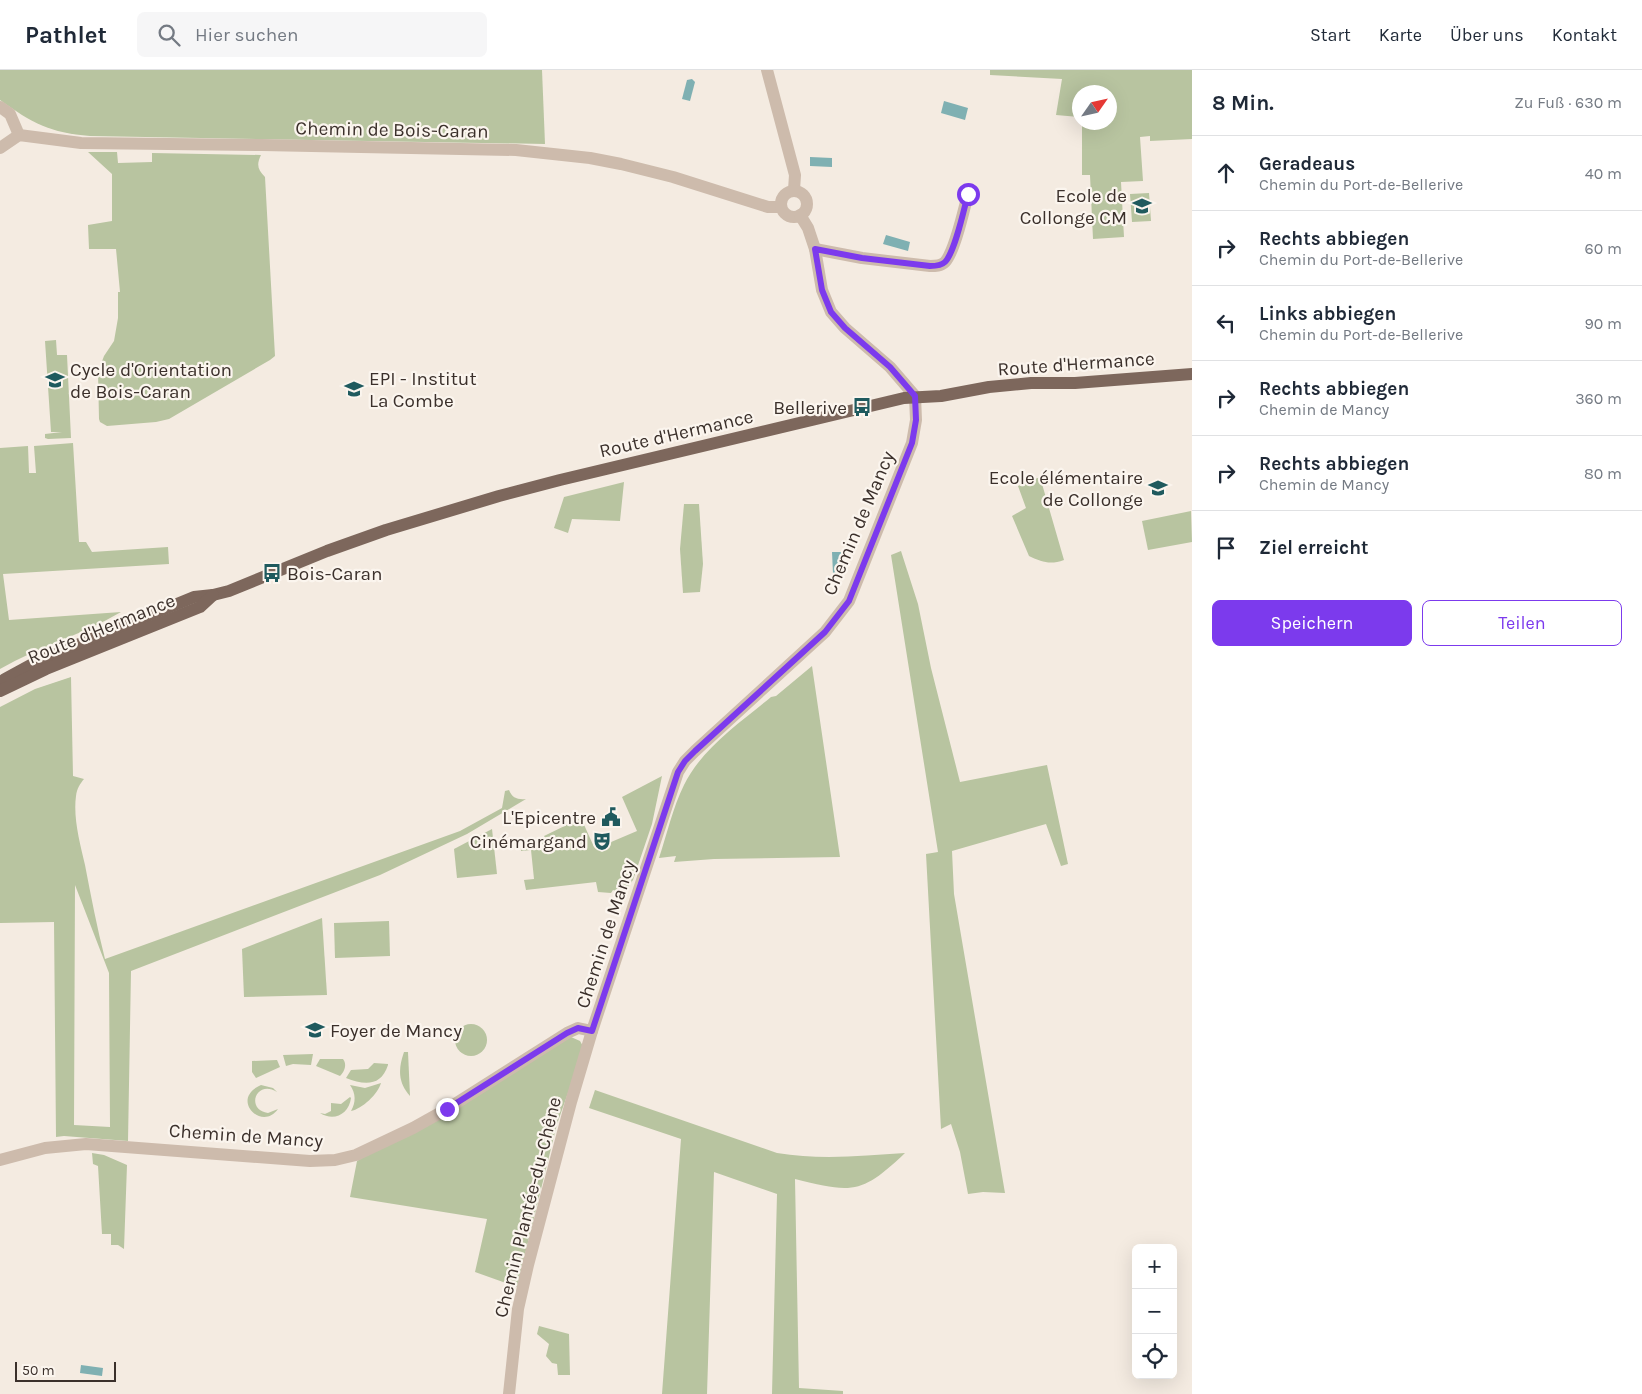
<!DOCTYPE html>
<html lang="de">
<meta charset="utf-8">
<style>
:root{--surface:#fff;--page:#f6f6f7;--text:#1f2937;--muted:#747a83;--line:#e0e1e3;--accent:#7c3aed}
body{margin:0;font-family:Karla,sans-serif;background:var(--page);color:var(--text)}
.controls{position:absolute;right:15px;bottom:15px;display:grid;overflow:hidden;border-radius:8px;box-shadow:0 5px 20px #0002}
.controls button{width:45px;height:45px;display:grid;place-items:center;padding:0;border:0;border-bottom:1px solid var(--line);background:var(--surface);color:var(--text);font:25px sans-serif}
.compass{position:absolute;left:1072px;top:15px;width:45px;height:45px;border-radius:50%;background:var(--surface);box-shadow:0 5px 20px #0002;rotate:56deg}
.scale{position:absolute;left:15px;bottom:12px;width:101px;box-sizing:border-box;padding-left:5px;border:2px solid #3b302b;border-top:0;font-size:14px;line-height:18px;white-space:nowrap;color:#3b302b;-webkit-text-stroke:4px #fbf5ee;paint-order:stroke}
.stop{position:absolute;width:15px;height:15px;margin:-11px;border:4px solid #7c3aed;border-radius:50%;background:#fff}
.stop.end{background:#7c3aed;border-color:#fff;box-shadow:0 1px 5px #0008}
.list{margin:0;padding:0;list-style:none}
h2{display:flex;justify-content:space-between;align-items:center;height:65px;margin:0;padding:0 20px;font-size:21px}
h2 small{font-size:16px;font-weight:400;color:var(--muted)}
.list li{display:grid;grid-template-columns:32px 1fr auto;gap:15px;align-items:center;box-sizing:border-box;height:75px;padding:0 20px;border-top:1px solid var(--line)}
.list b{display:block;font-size:19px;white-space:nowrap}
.list p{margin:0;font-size:16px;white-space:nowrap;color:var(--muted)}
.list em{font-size:16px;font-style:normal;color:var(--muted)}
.actions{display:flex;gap:10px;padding:15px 20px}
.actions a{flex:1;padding:11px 0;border:1px solid var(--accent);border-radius:8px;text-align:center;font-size:18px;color:var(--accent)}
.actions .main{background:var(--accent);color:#fff}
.icon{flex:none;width:28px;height:28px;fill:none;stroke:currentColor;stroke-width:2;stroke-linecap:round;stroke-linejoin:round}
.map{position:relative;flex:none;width:1192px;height:1324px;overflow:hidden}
header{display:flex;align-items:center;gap:30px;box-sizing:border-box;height:70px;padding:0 25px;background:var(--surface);border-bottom:1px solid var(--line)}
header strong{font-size:24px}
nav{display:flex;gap:28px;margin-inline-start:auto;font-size:18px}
.search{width:350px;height:45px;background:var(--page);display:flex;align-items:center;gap:12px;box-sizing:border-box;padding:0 18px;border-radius:8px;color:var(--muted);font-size:19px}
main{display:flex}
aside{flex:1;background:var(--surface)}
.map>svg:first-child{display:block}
.green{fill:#b8c4a0;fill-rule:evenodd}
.water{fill:#7fb0b2}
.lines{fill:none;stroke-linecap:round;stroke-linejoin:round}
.minor{stroke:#cdbbac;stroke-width:12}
.major{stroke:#7d675c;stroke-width:12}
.route{stroke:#7c3aed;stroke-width:6}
.labels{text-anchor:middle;stroke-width:4.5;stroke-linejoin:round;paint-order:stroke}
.street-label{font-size:19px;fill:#3b302b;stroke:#fbf5ee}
.poi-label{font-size:19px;fill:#3b302b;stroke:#fbf5ee;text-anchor:end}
</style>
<header>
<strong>Pathlet</strong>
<div class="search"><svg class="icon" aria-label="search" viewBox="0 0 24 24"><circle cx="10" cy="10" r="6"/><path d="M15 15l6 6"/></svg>Hier suchen</div>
<nav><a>Start</a><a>Karte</a><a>Über uns</a><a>Kontakt</a></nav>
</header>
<main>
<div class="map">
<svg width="1192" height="1324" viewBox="0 0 1192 1324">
<rect width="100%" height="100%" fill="#f4ebe1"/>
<g class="green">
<path d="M0 0H542L545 74 90 66C50 63 32 53 0 30Z"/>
<polygon points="990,0 1192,0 1192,69 1150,71 1150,66 1140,67 1143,111 1121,112 1124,167 1093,169 1090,105 1082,105 1082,53 1110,52 1110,22 1080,22 1079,47 1056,45 1062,9 990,5"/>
<path d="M88 82H117L118 93 152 92V83L261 85C256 95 258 100 265 107L275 286 270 290 169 349 156 352 107 356 100 352 99 349 98 302 104 286 114 271 118 248V222H120L116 179H89L88 155 112 151V104Z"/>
<polygon points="1149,123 1151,151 1132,152 1130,124"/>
<polygon points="56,270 57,285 67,285 71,368 48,369 45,368 45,364 62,362 51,362 45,271"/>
<path d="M73 373 79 472H86L92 482 168 477 169 494 3 504 9 550 121 542C83 565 39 576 0 599V378L28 376 29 403H36L34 376Z"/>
<path d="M1040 407 1064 490C1050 495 1042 492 1029 486L1012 446 1026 438 1018 416Z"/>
<polygon points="624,412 620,451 572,449 568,463 554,458 564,427"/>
<polygon points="684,434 699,434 703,494 700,522 683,523 680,479"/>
<polygon points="1191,441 1192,472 1148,480 1142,451"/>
<polygon points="901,481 918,534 931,598 960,712 1047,695 1068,794 1061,796 1046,754 952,781 954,824 1005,1123 983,1122 968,1124 960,1082 951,1054 941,1059 926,784 938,782 891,485"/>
<path d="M812 596 840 787 714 789 674 792 676 786 659 788C667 764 673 737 684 715 702 678 741 652 771 627L776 626Z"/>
<path d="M71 607 73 706 84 709C80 714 77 718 76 726 73 748 80 773 85 795 91 826 97 858 105 889L460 761 502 738 505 721 509 720C512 728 518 730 526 729L467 764 380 805 131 901 128 1071 64 1066 56 1067 54 852 0 853V637L35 619ZM75 815 109 903 110 1057 74 1055Z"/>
<polygon points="662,706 652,754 633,810 626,820 618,822 613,820 611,823 598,822 596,812 526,820 524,810 534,809 531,780 521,781 521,778 540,769 542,771 546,769 544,766 581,748 594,777 597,778 637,761 622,727"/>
<polygon points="492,759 497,804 457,808 454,779"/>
<polygon points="322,848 327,925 244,927 242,879"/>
<polygon points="389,851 390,886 335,888 334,853"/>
<circle cx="471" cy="970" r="16"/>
<polygon points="571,967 580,971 584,978 557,1054 517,1217 475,1202 487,1149 350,1127 357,1091"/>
<path d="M404 982H408L410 1026C398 1013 398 999 404 982Z"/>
<polygon points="313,984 311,995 293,994 286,996 283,985"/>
<path d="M320 989H343C347 994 345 1001 340 1006L316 996Z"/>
<polygon points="277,990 280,997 256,1008 252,1002 252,991"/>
<path d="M374 993 388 994V995C381 1017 364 1015 346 1008L351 1000 368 999Z"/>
<path d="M381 1013C378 1024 362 1039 351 1041 356 1032 356 1024 350 1015L365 1018Z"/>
<path d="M261 1015 273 1018 277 1022C256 1009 245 1040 268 1043L278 1039C262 1062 229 1029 261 1015Z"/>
<path d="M595 1020 777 1083C819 1090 862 1086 905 1083 861 1125 852 1123 795 1109L799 1318 843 1321V1324H772L777 1124 714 1102 707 1324H662L681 1069 589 1038Z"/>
<path d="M350 1027 351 1028C349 1044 334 1052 320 1043L325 1044 331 1041V1033L341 1034Z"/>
<polygon points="92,1083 104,1085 127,1095 124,1179 118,1175 111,1175 111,1164 102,1164 98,1096 93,1094"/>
<polygon points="539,1256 569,1264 570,1305 558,1305 557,1294 552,1293 546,1286 549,1274 537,1264"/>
</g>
<g class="water">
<polygon points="692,9 695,12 690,31 682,29 687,10"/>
<polygon points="944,31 968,38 965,50 941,43"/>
<polygon points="810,87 832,88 832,97 810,96"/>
<polygon points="886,165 910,172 908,181 883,174"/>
<polygon points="832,482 841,482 842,503 833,504"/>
<polygon points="81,1295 103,1298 102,1306 80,1303"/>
</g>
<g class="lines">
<g class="minor">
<polyline points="767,0 795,105 794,120"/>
<polyline points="0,37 10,44 19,65"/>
<polyline points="0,78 19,65 81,73 262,75 516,80 590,88 621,94 673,107 768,137 781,137"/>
<circle cx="794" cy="134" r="13"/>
<path d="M815 179 862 188 930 196C935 196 941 196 945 192 955 181 964 139 968 124"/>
<polyline points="0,1090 45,1078 86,1074 310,1091 335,1090 356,1085 413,1058 447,1039 567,963 578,958 592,961"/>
<polyline points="509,1324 518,1239 528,1195 571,1032 592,961 678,702 685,691 695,681 825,562 849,531 912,373 916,350 915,326 890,297 845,258 831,242 822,220 815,179 808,158 800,145"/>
</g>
<g class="major">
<polyline points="0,613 5,609 38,591 194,527 213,525 229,521 327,481 386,460 499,426 560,410 904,328 941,326 989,317 1031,313 1075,313 1192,304"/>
<polyline points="0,621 46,599 200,537 213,525"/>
</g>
</g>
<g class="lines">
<path class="route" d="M447 1039 567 963 578 958 592 961 678 702 685 691 695 681 825 562 849 531 912 373 916 350 915 326 890 297 845 258 831 242 822 220 815 179 862 188 930 196C935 196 941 196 945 192 955 182 964 139 968 124"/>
</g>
<defs>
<g id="school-bare" transform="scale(1.5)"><path d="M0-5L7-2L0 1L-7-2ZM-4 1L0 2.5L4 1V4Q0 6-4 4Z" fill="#1f5a5e" stroke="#fbf5ee" stroke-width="2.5" paint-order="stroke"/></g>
<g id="bus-bare" transform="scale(1.5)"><path d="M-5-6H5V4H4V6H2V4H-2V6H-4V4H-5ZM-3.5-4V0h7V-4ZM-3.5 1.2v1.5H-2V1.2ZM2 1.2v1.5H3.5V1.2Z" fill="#1f5a5e" stroke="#fbf5ee" stroke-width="2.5" paint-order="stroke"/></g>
<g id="civic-bare" transform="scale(1.5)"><path d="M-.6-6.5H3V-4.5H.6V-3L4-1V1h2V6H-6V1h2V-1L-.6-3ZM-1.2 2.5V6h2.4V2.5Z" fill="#1f5a5e" stroke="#fbf5ee" stroke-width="2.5" paint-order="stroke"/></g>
<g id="theatre-bare" transform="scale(1.5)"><path d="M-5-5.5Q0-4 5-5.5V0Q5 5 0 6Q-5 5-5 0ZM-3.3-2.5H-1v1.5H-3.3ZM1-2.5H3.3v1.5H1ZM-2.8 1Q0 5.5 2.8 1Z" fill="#1f5a5e" stroke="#fbf5ee" stroke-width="2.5" paint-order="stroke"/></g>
</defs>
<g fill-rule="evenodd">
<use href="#school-bare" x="1142" y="136"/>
<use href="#school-bare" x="55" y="310"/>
<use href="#school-bare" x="354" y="319"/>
<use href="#bus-bare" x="862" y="337"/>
<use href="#school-bare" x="1158" y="418"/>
<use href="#bus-bare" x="272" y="503"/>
<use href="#civic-bare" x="611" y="747"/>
<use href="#theatre-bare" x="602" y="771"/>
<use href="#school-bare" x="315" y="960"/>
</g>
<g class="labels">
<g class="street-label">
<text transform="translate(392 59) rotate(1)" y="7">Chemin de Bois-Caran</text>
<text transform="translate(1076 293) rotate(-4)" y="7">Route d'Hermance</text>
<text transform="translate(676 363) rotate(-13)" y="7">Route d'Hermance</text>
<text transform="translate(858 453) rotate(-67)" y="7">Chemin de Mancy</text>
<text transform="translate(101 558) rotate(-22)" y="7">Route d'Hermance</text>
<text transform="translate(605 864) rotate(-72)" y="7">Chemin de Mancy</text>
<text transform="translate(246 1065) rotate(4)" y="7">Chemin de Mancy</text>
<text transform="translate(527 1137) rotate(-76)" y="7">Chemin Plantée-du-Chêne</text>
</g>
<g class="poi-label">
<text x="1127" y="132">Ecole de<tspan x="1127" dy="22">Collonge CM</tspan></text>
<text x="70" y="306" text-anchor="start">Cycle d'Orientation<tspan x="70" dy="22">de Bois-Caran</tspan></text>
<text x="369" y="315" text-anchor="start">EPI - Institut<tspan x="369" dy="22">La Combe</tspan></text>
<text x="847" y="344">Bellerive</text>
<text x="1143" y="414">Ecole élémentaire<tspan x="1143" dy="22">de Collonge</tspan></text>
<text x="287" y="510" text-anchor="start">Bois-Caran</text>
<text x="596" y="754">L'Epicentre</text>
<text x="587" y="778">Cinémargand</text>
<text x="330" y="967" text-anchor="start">Foyer de Mancy</text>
</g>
</g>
</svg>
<div class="controls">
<button>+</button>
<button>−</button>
<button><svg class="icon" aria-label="locate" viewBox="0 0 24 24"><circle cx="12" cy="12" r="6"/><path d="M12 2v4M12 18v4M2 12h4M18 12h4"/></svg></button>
</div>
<svg class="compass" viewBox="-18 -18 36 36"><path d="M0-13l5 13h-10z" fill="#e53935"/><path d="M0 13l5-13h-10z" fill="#747a83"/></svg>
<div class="scale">50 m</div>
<div class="stop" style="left:968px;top:124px"></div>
<div class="stop end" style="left:447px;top:1039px"></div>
</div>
<aside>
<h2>8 Min.<small>Zu Fuß · 630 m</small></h2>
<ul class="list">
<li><svg class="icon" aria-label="ahead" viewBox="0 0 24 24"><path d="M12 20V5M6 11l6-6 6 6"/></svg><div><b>Geradeaus</b><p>Chemin du Port-de-Bellerive</p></div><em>40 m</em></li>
<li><svg class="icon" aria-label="right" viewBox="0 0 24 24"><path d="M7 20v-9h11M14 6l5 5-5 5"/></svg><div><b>Rechts abbiegen</b><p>Chemin du Port-de-Bellerive</p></div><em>60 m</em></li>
<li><svg class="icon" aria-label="left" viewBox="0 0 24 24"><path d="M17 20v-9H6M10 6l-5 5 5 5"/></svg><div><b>Links abbiegen</b><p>Chemin du Port-de-Bellerive</p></div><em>90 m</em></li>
<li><svg class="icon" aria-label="right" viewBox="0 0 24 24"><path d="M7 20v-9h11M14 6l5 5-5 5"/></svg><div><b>Rechts abbiegen</b><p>Chemin de Mancy</p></div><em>360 m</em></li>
<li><svg class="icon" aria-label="right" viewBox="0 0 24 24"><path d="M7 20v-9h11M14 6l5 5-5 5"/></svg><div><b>Rechts abbiegen</b><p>Chemin de Mancy</p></div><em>80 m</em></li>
<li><svg class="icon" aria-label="arrive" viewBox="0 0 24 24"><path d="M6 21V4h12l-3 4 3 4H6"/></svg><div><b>Ziel erreicht</b></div></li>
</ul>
<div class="actions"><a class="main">Speichern</a><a>Teilen</a></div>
</aside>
</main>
